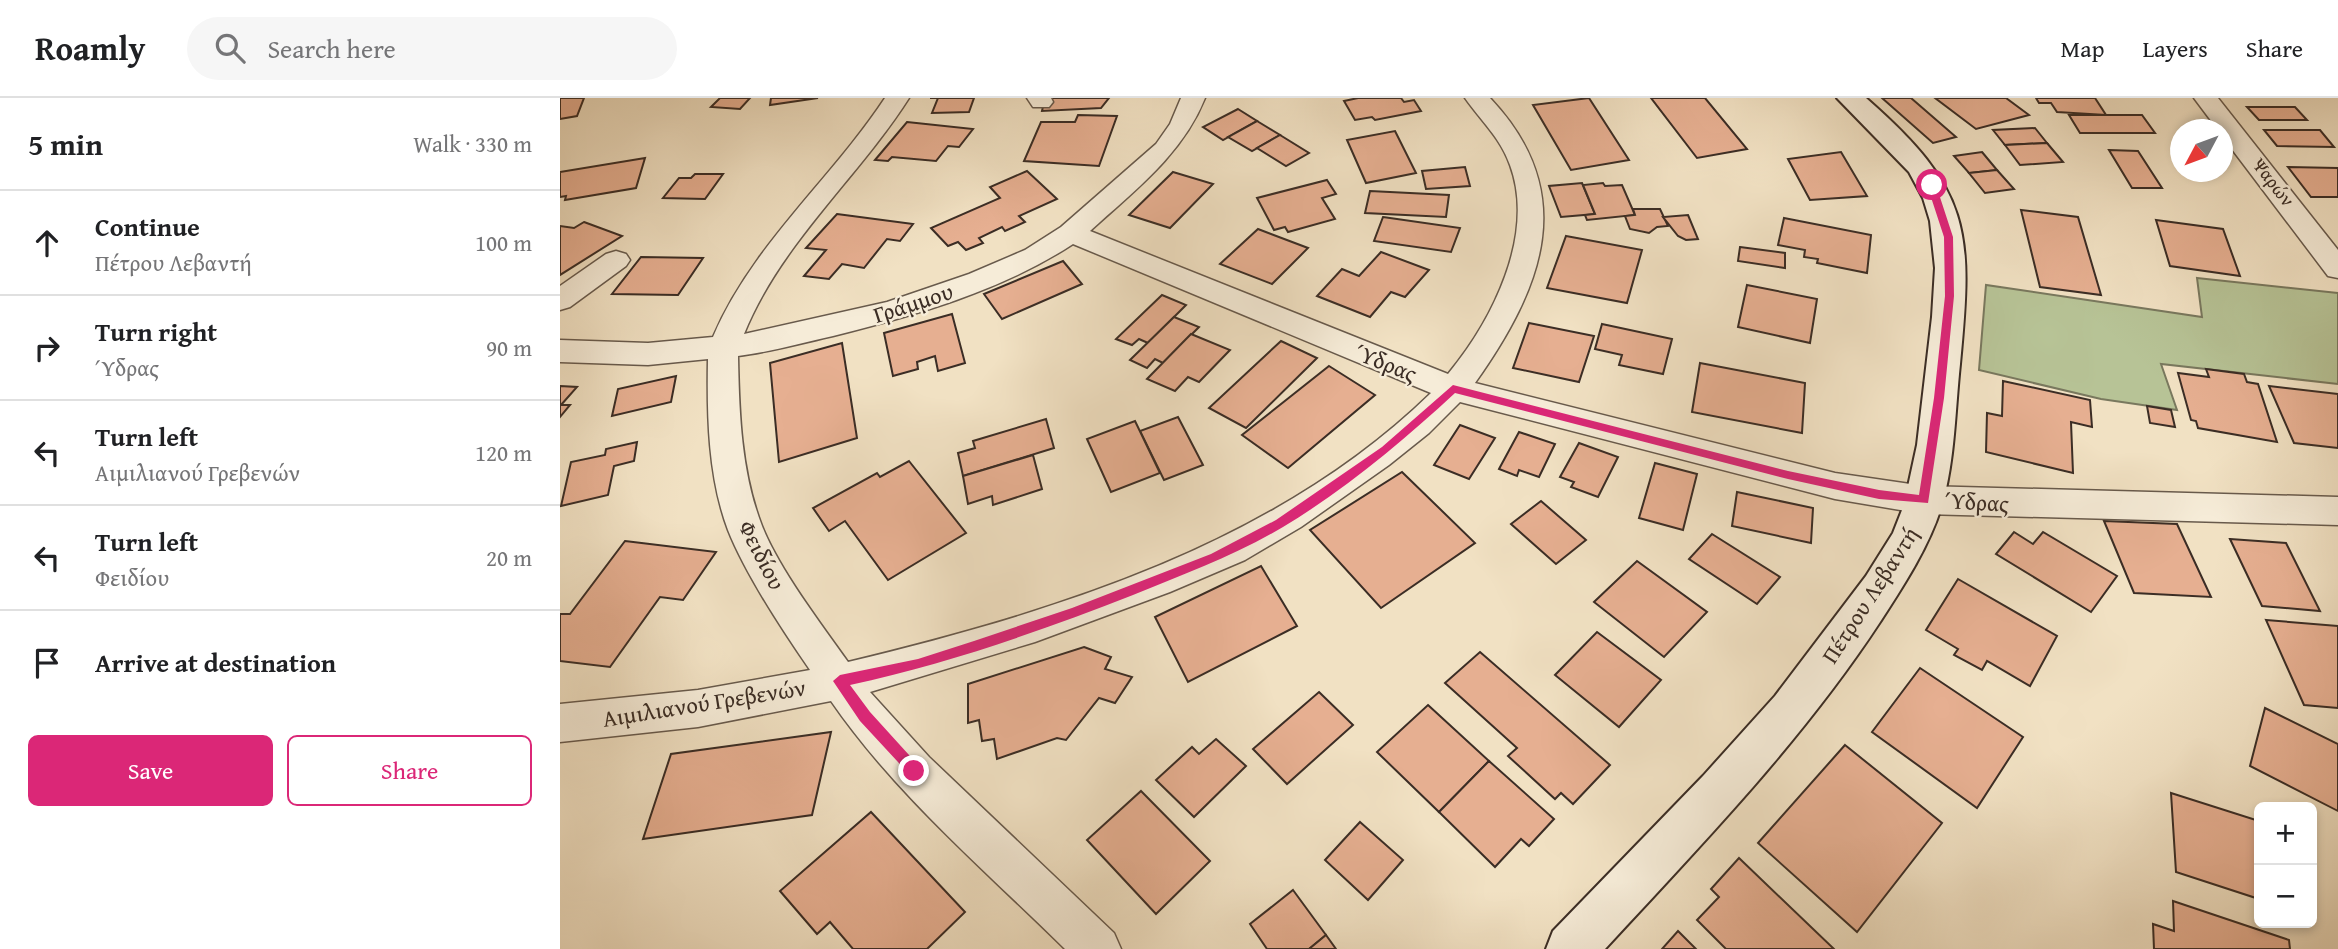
<!DOCTYPE html>
<meta charset="utf-8">
<style>
:root{--surface:#fff;--page:#f6f6f6;--text:#202124;--muted:#757577;--line:#e0e0e0;--accent:#db2777}
body{margin:0;font-family:"Gentium Book Plus",serif;background:var(--page);color:var(--text)}
.controls{position:absolute;right:21px;bottom:21px;display:grid;overflow:hidden;border-radius:10px;box-shadow:0 4px 10px #0003}
.controls button{width:63px;height:63px;display:grid;place-items:center;padding:0;border:0;border-bottom:2px solid var(--line);background:var(--surface);color:var(--text);font:35px sans-serif}
.compass{position:absolute;left:1610px;top:21px;width:63px;height:63px;border-radius:50%;background:var(--surface);box-shadow:0 4px 10px #0003;rotate:229deg}
.stop{position:absolute;width:21px;height:21px;margin:-16px;border:5px solid #db2777;border-radius:50%;background:#fff}
.stop.end{background:#db2777;border-color:#fff;box-shadow:0 2px 7px #0008}
.list{margin:0;padding:0;list-style:none}
h2{display:flex;justify-content:space-between;align-items:center;height:91px;margin:0;padding:0 28px;font-size:30px}
h2 small{font-size:23px;font-weight:400;color:var(--muted)}
.list li{display:grid;grid-template-columns:46px 1fr auto;gap:21px;align-items:center;box-sizing:border-box;height:105px;padding:0 28px;border-top:2px solid var(--line)}
.list b{display:block;font-size:26px;white-space:nowrap}
.list p{margin:0;font-size:23px;white-space:nowrap;color:var(--muted)}
.list em{font-size:23px;font-style:normal;color:var(--muted)}
.actions{display:flex;gap:14px;padding:21px 28px}
.actions a{flex:1;padding:16px 0;border:2px solid var(--accent);border-radius:10px;text-align:center;font-size:24px;color:var(--accent)}
.actions .main{background:var(--accent);color:#fff}
.icon{flex:none;width:38px;height:38px;fill:none;stroke:currentColor;stroke-width:2;stroke-linecap:round;stroke-linejoin:round}
.map{position:relative;flex:none;width:1778px;height:851px;overflow:hidden}
header{display:flex;align-items:center;gap:42px;box-sizing:border-box;height:98px;padding:0 35px;background:var(--surface);border-bottom:2px solid var(--line)}
header strong{font-size:33px}
nav{display:flex;gap:38px;margin-inline-start:auto;font-size:24px}
.search{width:490px;height:63px;background:var(--page);display:flex;align-items:center;gap:18px;box-sizing:border-box;padding:0 24px;border-radius:38px;color:var(--muted);font-size:26px}
main{display:flex}
aside{flex:1;background:var(--surface)}
.map>svg:first-child{display:block}
.green{fill:#b7c396;stroke:#79785e;stroke-width:2}
.building{fill:#e6af91;stroke:#3b2d25;stroke-width:2}
.lines{fill:none;stroke-linecap:round;stroke-linejoin:round}
.street-casing{stroke:#685a4c;stroke-width:3}
.secondary-casing{stroke:#3b2d25;stroke-width:4}
.street{fill:#f6ecd8;fill-rule:evenodd}
.secondary{fill:#f6ecd8;fill-rule:evenodd}
.route{fill:#db2777}
.labels{text-anchor:middle;stroke-width:5;stroke-linejoin:round;paint-order:stroke}
.far-street-label{font-size:19px;fill:#3b2d25;stroke:#f6ecd8}
.street-label{font-size:23px;fill:#3b2d25;stroke:#f6ecd8}
</style>
<header>
<strong>Roamly</strong>
<div class="search"><svg class="icon" aria-label="search" viewBox="0 0 24 24"><circle cx="10" cy="10" r="6"/><path d="M15 15l6 6"/></svg>Search here</div>
<nav><a>Map</a><a>Layers</a><a>Share</a></nav>
</header>
<main>
<aside>
<h2>5 min<small>Walk · 330 m</small></h2>
<ul class="list">
<li><svg class="icon" aria-label="ahead" viewBox="0 0 24 24"><path d="M12 20V5M6 11l6-6 6 6"/></svg><div><b>Continue</b><p>Πέτρου Λεβαντή</p></div><em>100 m</em></li>
<li><svg class="icon" aria-label="right" viewBox="0 0 24 24"><path d="M7 20v-9h11M14 6l5 5-5 5"/></svg><div><b>Turn right</b><p>Ύδρας</p></div><em>90 m</em></li>
<li><svg class="icon" aria-label="left" viewBox="0 0 24 24"><path d="M17 20v-9H6M10 6l-5 5 5 5"/></svg><div><b>Turn left</b><p>Αιμιλιανού Γρεβενών</p></div><em>120 m</em></li>
<li><svg class="icon" aria-label="left" viewBox="0 0 24 24"><path d="M17 20v-9H6M10 6l-5 5 5 5"/></svg><div><b>Turn left</b><p>Φειδίου</p></div><em>20 m</em></li>
<li><svg class="icon" aria-label="arrive" viewBox="0 0 24 24"><path d="M6 21V4h12l-3 4 3 4H6"/></svg><div><b>Arrive at destination</b></div></li>
</ul>
<div class="actions"><a class="main">Save</a><a>Share</a></div>
</aside>
<div class="map">
<svg width="1778" height="851" viewBox="0 0 1778 851">
<rect width="100%" height="100%" fill="#f1e1c3"/>
<filter id="stains"><feTurbulence type="fractalNoise" baseFrequency=".00286" numOctaves="4"/><feColorMatrix values="0 0 0 0 .2 0 0 0 0 .09 0 0 0 0 .02 0 0 0 .5 -.17"/></filter>
<radialGradient id="worn" r=".72"><stop offset=".6" stop-color="#630" stop-opacity="0"/><stop offset="1" stop-color="#630" stop-opacity=".3"/></radialGradient>
<polygon class="green" points="1637,180 1778,195 1778,286 1601,266 1617,312 1541,301 1419,272 1426,187 1642,219"/>
<g class="building">
<polygon points="0,0 24,0 17,18 0,21"/>
<polygon points="160,0 190,0 180,11 151,9"/>
<polygon points="211,0 258,0 210,7"/>
<polygon points="370,0 414,0 409,14 372,15 378,0"/>
<polygon points="485,0 549,0 541,10 482,13"/>
<polygon points="798,0 841,0 844,4 854,2 861,13 815,22 812,19 795,22 784,3"/>
<polygon points="1029,0 1069,62 1011,72 973,7"/>
<polygon points="1091,0 1145,0 1187,51 1137,60"/>
<polygon points="1322,0 1351,0 1396,39 1373,45"/>
<polygon points="1375,0 1446,0 1469,17 1416,31"/>
<polygon points="1476,0 1535,0 1546,17 1497,14 1491,5 1479,5"/>
<polygon points="1687,9 1735,9 1747,22 1699,22"/>
<polygon points="678,11 697,23 663,42 643,29"/>
<polygon points="518,17 557,18 539,68 464,63 481,24 515,24"/>
<polygon points="1509,17 1582,17 1595,35 1520,35"/>
<polygon points="697,23 720,37 692,53 668,39"/>
<polygon points="347,24 413,31 399,49 388,48 376,63 332,59 328,63 315,62"/>
<polygon points="1475,30 1487,45 1445,47 1433,32"/>
<polygon points="1704,32 1760,32 1774,49 1717,48"/>
<polygon points="835,33 856,75 806,85 787,42"/>
<polygon points="720,37 749,55 726,68 697,50"/>
<polygon points="1487,45 1503,64 1460,67 1445,47"/>
<polygon points="1549,52 1578,53 1602,90 1572,90"/>
<polygon points="1281,54 1307,98 1250,102 1228,61"/>
<polygon points="1422,54 1437,72 1409,75 1394,58"/>
<polygon points="85,60 76,90 5,102 6,98 0,99 0,74"/>
<polygon points="905,69 910,88 866,91 862,73"/>
<polygon points="1728,69 1778,70 1778,99 1751,99"/>
<polygon points="1437,72 1454,91 1425,95 1409,75"/>
<polygon points="467,73 497,101 459,118 465,124 445,133 442,129 419,140 423,145 406,152 398,144 388,148 371,130 440,100 430,89"/>
<polygon points="613,74 653,86 610,130 569,117"/>
<polygon points="135,76 163,76 145,101 103,100 119,80 131,80"/>
<polygon points="767,82 776,96 762,100 775,121 728,134 725,129 714,132 697,100"/>
<polygon points="1022,85 1035,116 1001,119 989,88"/>
<polygon points="1043,85 1045,88 1062,87 1075,117 1027,122 1025,117 1035,116 1023,87"/>
<polygon points="810,93 889,97 886,119 805,115"/>
<polygon points="1073,111 1100,111 1108,128 1097,129 1089,135 1070,131 1065,118 1075,117"/>
<polygon points="1461,112 1518,119 1541,197 1480,189"/>
<polygon points="277,116 353,126 340,143 327,141 304,170 282,166 269,181 244,178 266,152 246,150"/>
<polygon points="1128,117 1138,141 1126,142 1118,138 1103,119"/>
<polygon points="823,119 900,130 891,154 814,143"/>
<polygon points="1224,120 1311,137 1307,175 1257,165 1258,161 1244,159 1245,152 1218,147"/>
<polygon points="1596,122 1663,131 1680,178 1610,168"/>
<polygon points="24,124 62,138 0,177 0,128 14,130"/>
<polygon points="698,131 748,150 712,186 660,166"/>
<polygon points="1006,138 1082,152 1067,205 987,190"/>
<polygon points="1180,149 1225,155 1225,170 1178,163"/>
<polygon points="821,154 869,172 845,199 831,194 810,219 757,198 782,171 799,178"/>
<polygon points="81,159 143,160 118,197 52,196"/>
<polygon points="503,163 522,186 442,221 424,196"/>
<polygon points="1187,187 1257,201 1250,245 1178,229"/>
<polygon points="602,197 626,207 588,245 579,241 572,247 556,241"/>
<polygon points="392,216 405,265 378,273 375,258 357,264 358,271 333,278 324,235"/>
<polygon points="614,219 639,229 603,265 595,261 587,270 570,262"/>
<polygon points="969,225 1034,238 1019,284 953,270"/>
<polygon points="1042,226 1112,241 1103,276 1059,267 1062,257 1035,251"/>
<polygon points="631,236 670,252 639,284 628,279 615,293 587,281"/>
<polygon points="721,243 757,260 686,330 649,310"/>
<polygon points="282,245 297,340 219,364 210,265"/>
<polygon points="1140,265 1245,285 1242,335 1132,314"/>
<polygon points="769,268 815,297 728,370 682,337"/>
<polygon points="1646,271 1684,276 1687,284 1698,286 1717,344 1638,330 1636,323 1631,322 1618,275 1649,279"/>
<polygon points="116,278 111,304 52,318 58,291"/>
<polygon points="1443,283 1530,302 1532,329 1511,324 1513,375 1426,354 1427,315 1442,318"/>
<polygon points="0,288 17,289 1,307 10,307 0,319"/>
<polygon points="1709,288 1778,296 1778,350 1734,345"/>
<polygon points="1587,308 1611,312 1615,329 1590,325"/>
<polygon points="618,319 643,367 604,382 580,333"/>
<polygon points="486,321 494,350 403,378 398,355 415,350 413,343"/>
<polygon points="575,323 600,375 551,394 527,341"/>
<polygon points="900,327 935,340 909,381 874,367"/>
<polygon points="959,334 995,346 979,379 959,372 957,378 939,371"/>
<polygon points="77,344 74,363 54,368 48,397 1,408 11,364 45,357 46,351"/>
<polygon points="1019,345 1058,359 1038,399 1011,389 1014,384 1000,379"/>
<polygon points="473,357 482,391 433,407 432,398 408,406 403,378"/>
<polygon points="349,363 406,435 328,482 285,423 269,433 253,410 317,375 320,379"/>
<polygon points="1095,365 1137,376 1123,432 1079,420"/>
<polygon points="842,374 915,445 821,510 750,432"/>
<polygon points="1177,394 1253,410 1251,445 1172,428"/>
<polygon points="981,403 1026,442 996,466 951,426"/>
<polygon points="1544,423 1617,426 1651,499 1574,495"/>
<polygon points="1454,434 1473,446 1483,434 1557,478 1531,514 1436,456"/>
<polygon points="1152,436 1220,479 1197,506 1129,461"/>
<polygon points="1670,441 1726,445 1760,513 1702,508"/>
<polygon points="65,443 156,454 123,502 100,499 50,569 0,563 0,516 10,516"/>
<polygon points="1077,463 1147,514 1104,559 1034,504"/>
<polygon points="701,468 737,528 628,584 595,519"/>
<polygon points="1398,481 1497,538 1470,588 1427,563 1422,572 1394,557 1398,551 1366,532"/>
<polygon points="1706,522 1778,528 1778,610 1744,607"/>
<polygon points="1037,534 1101,582 1059,629 995,577"/>
<polygon points="524,549 551,559 545,571 572,579 555,605 539,600 506,642 497,640 437,661 434,641 422,643 419,622 408,625 408,586"/>
<polygon points="920,554 1050,667 1013,706 1001,695 995,701 948,658 957,650 885,585"/>
<polygon points="1360,570 1463,639 1417,710 1312,634"/>
<polygon points="759,594 793,627 727,686 693,651"/>
<polygon points="868,607 929,663 879,714 817,654"/>
<polygon points="1705,610 1778,646 1778,713 1690,668"/>
<polygon points="271,634 252,717 83,741 111,656"/>
<polygon points="656,641 686,668 634,719 596,682 632,649 639,656"/>
<polygon points="1285,647 1382,725 1297,834 1198,745"/>
<polygon points="929,663 994,721 969,748 961,741 935,769 879,714"/>
<polygon points="581,693 650,763 596,816 527,742"/>
<polygon points="1611,695 1699,723 1699,801 1616,774"/>
<polygon points="311,714 405,814 367,851 293,851 270,824 257,836 220,793"/>
<polygon points="800,724 843,762 808,802 765,762"/>
<polygon points="1179,760 1274,851 1166,851 1137,822 1159,799 1151,791"/>
<polygon points="733,792 766,837 749,851 707,851 690,826"/>
<polygon points="1613,803 1729,842 1730,851 1594,851 1593,826 1614,833"/>
<polygon points="1118,833 1136,851 1102,851"/>
<polygon points="766,837 776,851 749,851"/>
</g>
<g class="lines">
<g class="street-casing">
<g id="street">
<path d="M325 0H349C298 80 220 146 184 236L327 204 409 176 465 152 501 129 596 46 610 26 621 0H645C622 57 575 92 530 133L888 276C932 223 976 137 950 67 940 39 921 23 905 0H930C1020 95 983 189 915 285L1275 375 1364 388 1778 399V427L1364 416 1275 401 900 304 869 335 829 367 741 429 685 462 610 494 475 544 310 594 369 659 554 835 561 851H505C425 772 335 696 271 603L138 629 0 644V606L138 592 250 572C223 533 185 475 168 432 148 379 147 317 148 261L88 267 0 264V242L88 245 153 239C192 147 271 82 325 0ZM513 146 871 295C715 447 495 514 288 564 261 526 219 471 202 428 181 374 179 314 178 258 210 254 242 245 273 238 356 217 441 193 513 146Z"/>
<polygon points="467,0 491,0 493,4 489,9 473,9"/>
<polygon points="1634,0 1658,0 1778,152 1778,180 1768,178 1662,38 1662,32 1658,32"/>
<polygon points="56,153 66,156 70,162 66,168 10,209 0,212 0,188 46,156"/>
</g>
</g>
<g class="secondary-casing">
<path id="secondary" d="M1277 0H1306C1411 92 1413 132 1400 266 1395 313 1395 361 1382 407 1369 449 1344 487 1320 524 1242 643 1142 746 1045 851H986L993 833 1143 678 1215 598 1306 478 1333 435 1344 407 1357 347 1372 219 1375 170 1370 123 1363 100 1349 74Z"/>
</g>
<use href="#street" class="street"/>
<use href="#secondary" class="secondary"/>
</g>
<path class="route" d="M1372 84 1376 87 1393 139 1394 198 1384 300 1368 405 1319 401 1228 381 895 295C842 344 786 391 723 429 676 457 625 476 573 497 481 533 387 566 290 587L310 614 359 668V677H350L300 623 273 583 280 577 358 561 414 543 512 510 651 456 716 422 822 349 893 287 1228 373 1319 392 1359 397 1374 300 1385 198 1384 139 1367 87Z"/>
<g class="labels">
<g class="far-street-label">
<text transform="translate(1714 84) rotate(52)" y="7">Ψαρών</text>
</g>
<g class="street-label">
<text transform="translate(353 205) rotate(-18)" y="8">Γράμμου</text>
<text transform="translate(826 265) rotate(22)" y="8">Ύδρας</text>
<text transform="translate(1417 404) rotate(3)" y="8">Ύδρας</text>
<text transform="translate(202 457) rotate(63)" y="8">Φειδίου</text>
<text transform="translate(1310 497) rotate(-57)" y="8">Πέτρου Λεβαντή</text>
<text transform="translate(144 605) rotate(-9)" y="8">Αιμιλιανού Γρεβενών</text>
</g>
</g>
<rect width="100%" height="100%" filter="url(#stains)"/>
<rect width="100%" height="100%" fill="url(#worn)"/>
</svg>
<div class="controls">
<button>+</button>
<button>−</button>
</div>
<svg class="compass" viewBox="-18 -18 36 36"><path d="M0-13l5 13h-10z" fill="#e53935"/><path d="M0 13l5-13h-10z" fill="#757577"/></svg>
<div class="stop" style="left:1372px;top:87px"></div>
<div class="stop end" style="left:354px;top:673px"></div>
</div>
</main>
